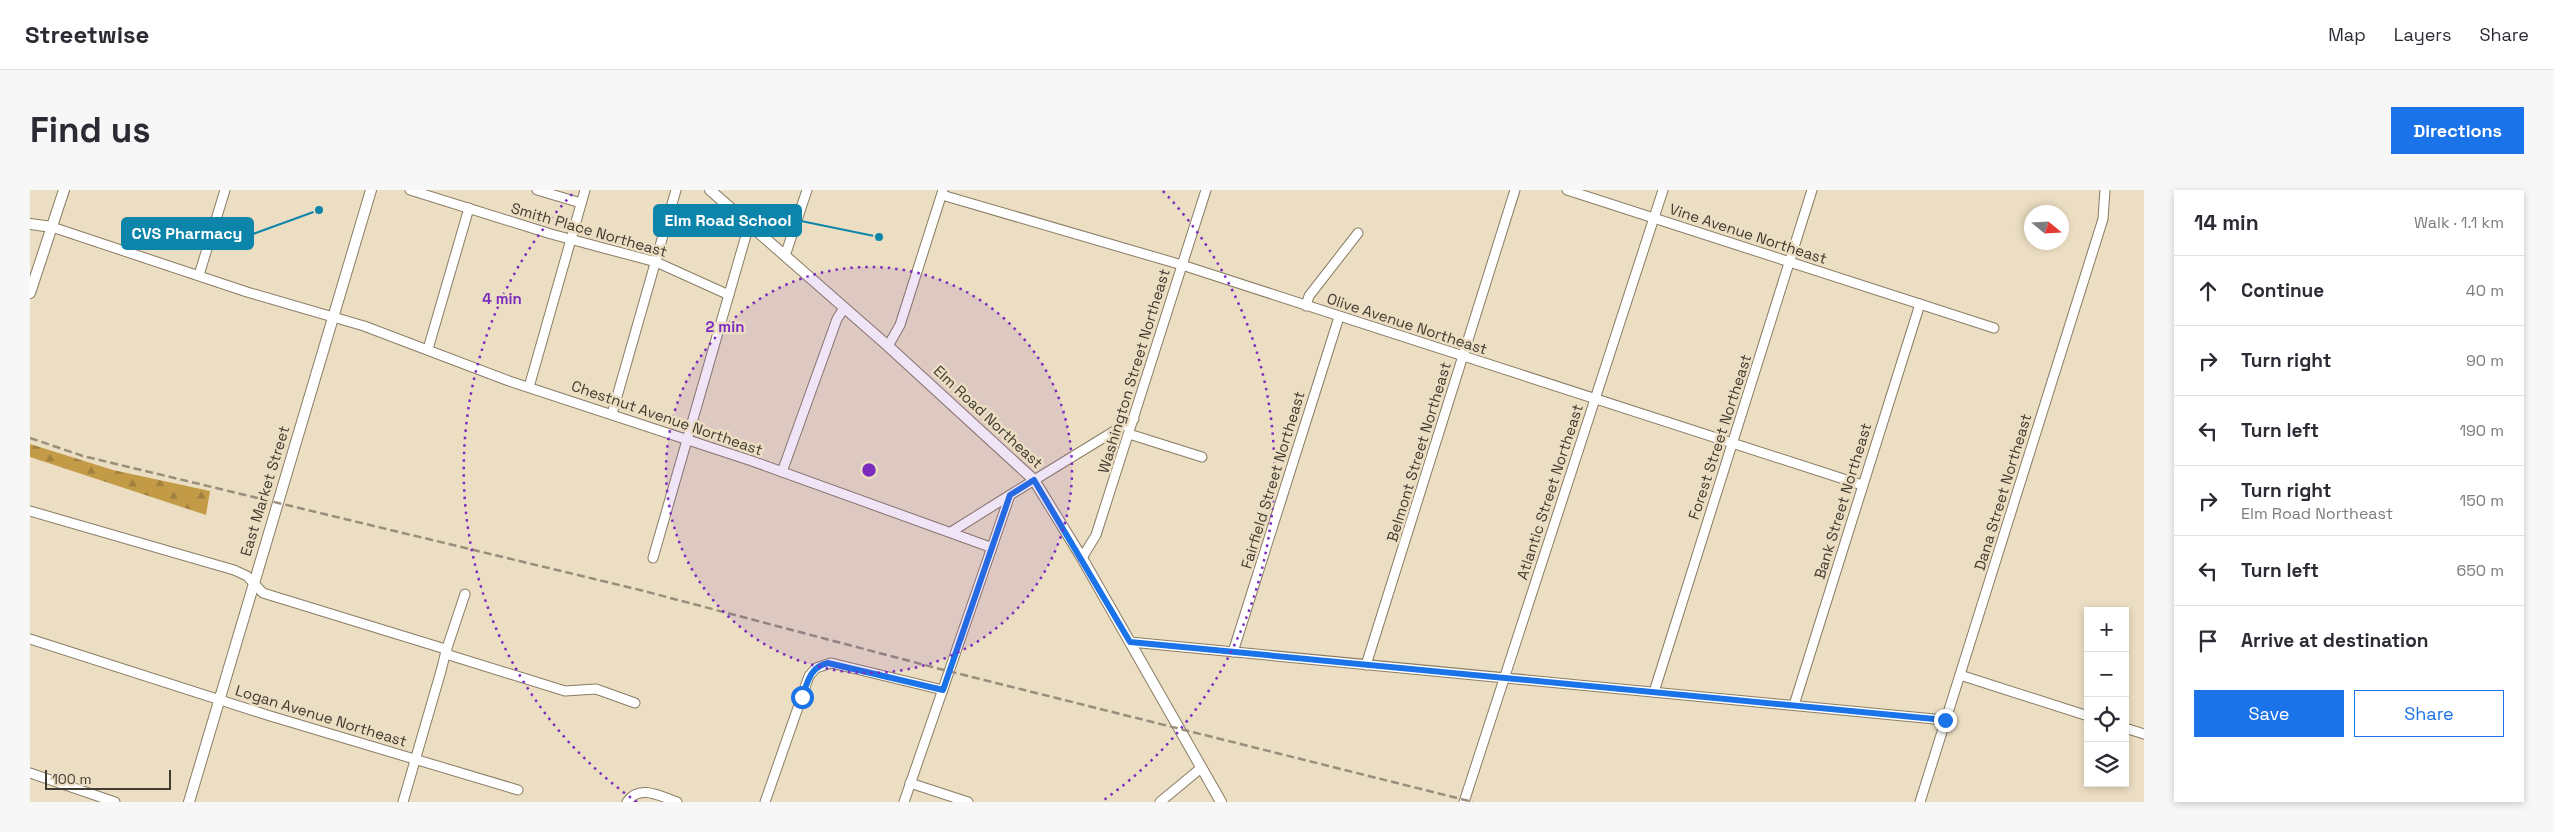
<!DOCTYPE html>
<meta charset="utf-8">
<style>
:root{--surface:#fff;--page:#f7f7f7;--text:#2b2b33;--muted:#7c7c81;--line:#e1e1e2;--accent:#1a73e8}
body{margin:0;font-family:"Space Grotesk",sans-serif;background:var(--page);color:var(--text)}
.controls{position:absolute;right:15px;bottom:15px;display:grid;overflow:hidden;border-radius:0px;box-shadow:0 2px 8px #0003}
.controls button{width:45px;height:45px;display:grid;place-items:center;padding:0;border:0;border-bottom:1px solid var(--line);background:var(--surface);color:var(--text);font:25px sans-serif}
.compass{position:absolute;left:1994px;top:15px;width:45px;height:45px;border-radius:50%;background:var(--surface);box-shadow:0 2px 8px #0003;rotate:108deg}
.scale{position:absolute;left:15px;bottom:12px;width:126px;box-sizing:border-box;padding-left:5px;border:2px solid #403b30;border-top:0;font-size:14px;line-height:18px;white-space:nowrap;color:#403b30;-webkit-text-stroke:4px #ecdec3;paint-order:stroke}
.stop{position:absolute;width:15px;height:15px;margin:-11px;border:4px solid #1a73e8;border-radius:50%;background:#fff}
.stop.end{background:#1a73e8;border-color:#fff;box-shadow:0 1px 5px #0008}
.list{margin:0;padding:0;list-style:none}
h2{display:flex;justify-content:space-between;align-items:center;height:65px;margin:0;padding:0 20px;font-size:21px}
h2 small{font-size:16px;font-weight:400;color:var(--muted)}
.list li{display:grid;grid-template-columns:32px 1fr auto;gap:15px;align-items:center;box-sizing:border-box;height:70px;padding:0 20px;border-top:1px solid var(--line)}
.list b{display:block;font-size:19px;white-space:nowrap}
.list p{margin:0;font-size:16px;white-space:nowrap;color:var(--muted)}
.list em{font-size:16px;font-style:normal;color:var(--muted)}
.actions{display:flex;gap:10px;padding:15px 20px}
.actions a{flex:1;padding:11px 0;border:1px solid var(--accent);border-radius:0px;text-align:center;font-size:18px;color:var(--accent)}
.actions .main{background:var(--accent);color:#fff}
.icon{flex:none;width:28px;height:28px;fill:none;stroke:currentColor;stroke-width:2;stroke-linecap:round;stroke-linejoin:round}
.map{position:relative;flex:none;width:2114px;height:612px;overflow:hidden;border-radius:0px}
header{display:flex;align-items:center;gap:30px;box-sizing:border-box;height:70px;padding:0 25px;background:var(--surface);border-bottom:1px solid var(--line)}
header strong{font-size:24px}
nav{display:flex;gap:28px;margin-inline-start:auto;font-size:18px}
.intro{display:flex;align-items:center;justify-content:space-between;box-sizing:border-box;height:120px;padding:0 30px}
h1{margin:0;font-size:35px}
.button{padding:12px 22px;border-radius:0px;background:var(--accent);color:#fff;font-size:18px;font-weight:700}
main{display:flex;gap:30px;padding:0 30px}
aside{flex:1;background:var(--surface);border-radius:0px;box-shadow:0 2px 8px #0003}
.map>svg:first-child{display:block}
.forest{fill:url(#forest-firs)}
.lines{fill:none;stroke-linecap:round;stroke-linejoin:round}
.minor-casing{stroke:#897c64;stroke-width:11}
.major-casing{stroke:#897c64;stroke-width:12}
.minor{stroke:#fff;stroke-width:9}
.major{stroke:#fff;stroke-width:10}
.rail{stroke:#988e7b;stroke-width:2.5;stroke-dasharray:8 4;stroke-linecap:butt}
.route{stroke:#1a73e8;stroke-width:6}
.ring{fill:none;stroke:#7b2cbf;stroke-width:2.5;stroke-dasharray:2.5 5}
.labels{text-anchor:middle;stroke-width:5;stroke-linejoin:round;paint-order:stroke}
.street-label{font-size:15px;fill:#403b30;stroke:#ecdec3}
.centre{fill:#7b2cbf;stroke:#ecdec3;stroke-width:2.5}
.ring-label{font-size:15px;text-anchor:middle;font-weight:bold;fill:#7b2cbf;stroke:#ecdec3;stroke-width:5;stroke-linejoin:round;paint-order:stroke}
.leader{fill:none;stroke:#0d85aa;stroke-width:2}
.callout-dot{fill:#0d85aa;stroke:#ecdec3;stroke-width:2}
.callout{fill:#0d85aa;stroke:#0d85aa;stroke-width:2}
.callout-label{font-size:16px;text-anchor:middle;font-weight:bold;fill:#fff}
</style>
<header>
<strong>Streetwise</strong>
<nav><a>Map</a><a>Layers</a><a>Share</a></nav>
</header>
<div class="intro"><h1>Find us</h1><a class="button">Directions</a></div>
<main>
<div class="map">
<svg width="2114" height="612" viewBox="0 0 2114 612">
<defs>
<pattern id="forest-firs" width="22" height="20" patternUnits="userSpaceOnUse" patternTransform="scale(1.25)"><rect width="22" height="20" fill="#c39b47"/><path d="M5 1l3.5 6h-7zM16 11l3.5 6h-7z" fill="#a0803c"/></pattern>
</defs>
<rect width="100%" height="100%" fill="#ecdec3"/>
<polygon class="forest" points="0,254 83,280 180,301 176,325 0,267"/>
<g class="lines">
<g class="minor-casing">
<g id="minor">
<polyline points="380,0 521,44 626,72 699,105"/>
<polyline points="507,0 551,13"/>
<polyline points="1537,0 1964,138"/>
<polyline points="912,5 1152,75 1832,295"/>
<polyline points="22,37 217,102 334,136 479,191 722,271 960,357"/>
<polyline points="755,66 777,0"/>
<polyline points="169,85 195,0"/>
<polyline points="1276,116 1279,106 1328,43"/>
<polyline points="858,156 870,135 913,0"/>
<polyline points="398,159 439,18"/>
<polyline points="499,197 555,0"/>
<polyline points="582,224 646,0"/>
<polyline points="1099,244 1172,267"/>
<polyline points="752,282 807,129 814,118"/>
<polyline points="0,321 204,380 217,386 233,403 412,458 416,461 411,481 373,612"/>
<polyline points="921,342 980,305"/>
<polyline points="623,368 719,35"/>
<polyline points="1052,368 1066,345 1176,0"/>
<polyline points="435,404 416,461 419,465 535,501 566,499 605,513"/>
<polyline points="0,449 237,525 488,600"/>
<polyline points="1100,452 1915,530"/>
<polyline points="1203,462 1309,127"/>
<polyline points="1336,475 1485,0"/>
<polyline points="1930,485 2058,526"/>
<polyline points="1624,502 1782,0"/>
<polyline points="1764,515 1890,114"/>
<polyline points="2095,538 2114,544"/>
<polyline points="0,583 85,612"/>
<polyline points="880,593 938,612"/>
<path d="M597 612C609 594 630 606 647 612"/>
<polyline points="735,612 779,486 786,478 801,473 913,500"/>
<polyline points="874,612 980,305 1104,229"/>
<polyline points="1130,612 1171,578"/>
<polyline points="1434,612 1633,0"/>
<polyline points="1890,612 2073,29 2075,0"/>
</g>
</g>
<g class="major-casing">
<g id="major">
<polyline points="680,0 858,156 1004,290 1052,368 1191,612"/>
<polyline points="0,34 22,37"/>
<polyline points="0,103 34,0"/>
<polyline points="159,612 341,0"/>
</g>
</g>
<use href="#minor" class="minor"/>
<use href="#major" class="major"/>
<polyline class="rail" points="0,248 53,266 610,400 910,479 1443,612"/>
</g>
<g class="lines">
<path class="route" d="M772 507C778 491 780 477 798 473L913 500 980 305 1004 290 1100 452 1915 530"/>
</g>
<circle cx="839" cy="280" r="203" fill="#7b2cbf" fill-opacity=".12"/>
<g class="ring">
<circle cx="839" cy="280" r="203"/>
<path d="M607 612A405 405 0 0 1 545 1M1133 1A405 405 0 0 1 1071 612"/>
</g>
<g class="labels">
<g class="street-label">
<text transform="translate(559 40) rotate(16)" y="5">Smith Place Northeast</text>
<text transform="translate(1718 44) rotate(18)" y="5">Vine Avenue Northeast</text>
<text transform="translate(1377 134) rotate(18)" y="5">Olive Avenue Northeast</text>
<text transform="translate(1104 181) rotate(-73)" y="5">Washington Street Northeast</text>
<text transform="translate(958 227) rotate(43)" y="5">Elm Road Northeast</text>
<text transform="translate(637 228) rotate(19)" y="5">Chestnut Avenue Northeast</text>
<text transform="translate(1690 247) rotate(-72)" y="5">Forest Street Northeast</text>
<text transform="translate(1389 262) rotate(-73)" y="5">Belmont Street Northeast</text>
<text transform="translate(1243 290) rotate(-73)" y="5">Fairfield Street Northeast</text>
<text transform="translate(235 301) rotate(-73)" y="5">East Market Street</text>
<text transform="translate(1520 302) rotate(-72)" y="5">Atlantic Street Northeast</text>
<text transform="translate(1973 302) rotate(-73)" y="5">Dana Street Northeast</text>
<text transform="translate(1813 311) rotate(-73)" y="5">Bank Street Northeast</text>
<text transform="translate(291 526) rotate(17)" y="5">Logan Avenue Northeast</text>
</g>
</g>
<circle cx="839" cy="280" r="8" class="centre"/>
<g class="ring-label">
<text x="472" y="114">4 min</text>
<text x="695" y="142">2 min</text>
</g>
<path class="leader" d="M849 47L771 31M289 20L223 44"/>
<g class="callout-dot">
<circle cx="849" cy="47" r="5"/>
<circle cx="289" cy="20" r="5"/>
</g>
<g class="callout">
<rect x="624" y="15" width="147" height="31" rx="5"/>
<rect x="92" y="28" width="131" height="31" rx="5"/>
</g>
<g class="callout-label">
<text x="698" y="36">Elm Road School</text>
<text x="157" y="49">CVS Pharmacy</text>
</g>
</svg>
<div class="controls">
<button>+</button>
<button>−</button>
<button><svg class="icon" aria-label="locate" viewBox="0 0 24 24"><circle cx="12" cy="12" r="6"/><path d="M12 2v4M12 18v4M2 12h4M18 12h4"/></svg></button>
<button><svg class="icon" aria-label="layers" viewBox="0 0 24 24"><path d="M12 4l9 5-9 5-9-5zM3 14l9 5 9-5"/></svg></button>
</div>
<svg class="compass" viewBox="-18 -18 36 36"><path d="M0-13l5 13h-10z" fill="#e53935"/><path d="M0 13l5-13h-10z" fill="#7c7c81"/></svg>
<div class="scale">100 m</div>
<div class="stop" style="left:772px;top:507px"></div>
<div class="stop end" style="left:1915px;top:530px"></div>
</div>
<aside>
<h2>14 min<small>Walk · 1.1 km</small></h2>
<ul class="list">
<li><svg class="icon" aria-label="ahead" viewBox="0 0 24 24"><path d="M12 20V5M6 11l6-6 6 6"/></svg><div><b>Continue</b></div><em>40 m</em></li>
<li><svg class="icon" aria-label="right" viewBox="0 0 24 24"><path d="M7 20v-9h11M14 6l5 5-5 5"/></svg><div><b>Turn right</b></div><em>90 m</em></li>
<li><svg class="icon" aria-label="left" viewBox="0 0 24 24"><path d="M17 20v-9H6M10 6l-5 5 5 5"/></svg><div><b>Turn left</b></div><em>190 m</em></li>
<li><svg class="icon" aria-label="right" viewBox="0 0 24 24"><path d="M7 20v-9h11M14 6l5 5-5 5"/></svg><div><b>Turn right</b><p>Elm Road Northeast</p></div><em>150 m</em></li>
<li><svg class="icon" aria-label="left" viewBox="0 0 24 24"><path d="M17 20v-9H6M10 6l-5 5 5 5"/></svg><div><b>Turn left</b></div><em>650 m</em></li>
<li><svg class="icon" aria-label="arrive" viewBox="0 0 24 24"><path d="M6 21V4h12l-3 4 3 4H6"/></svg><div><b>Arrive at destination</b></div></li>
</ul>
<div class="actions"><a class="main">Save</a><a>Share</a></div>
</aside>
</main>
